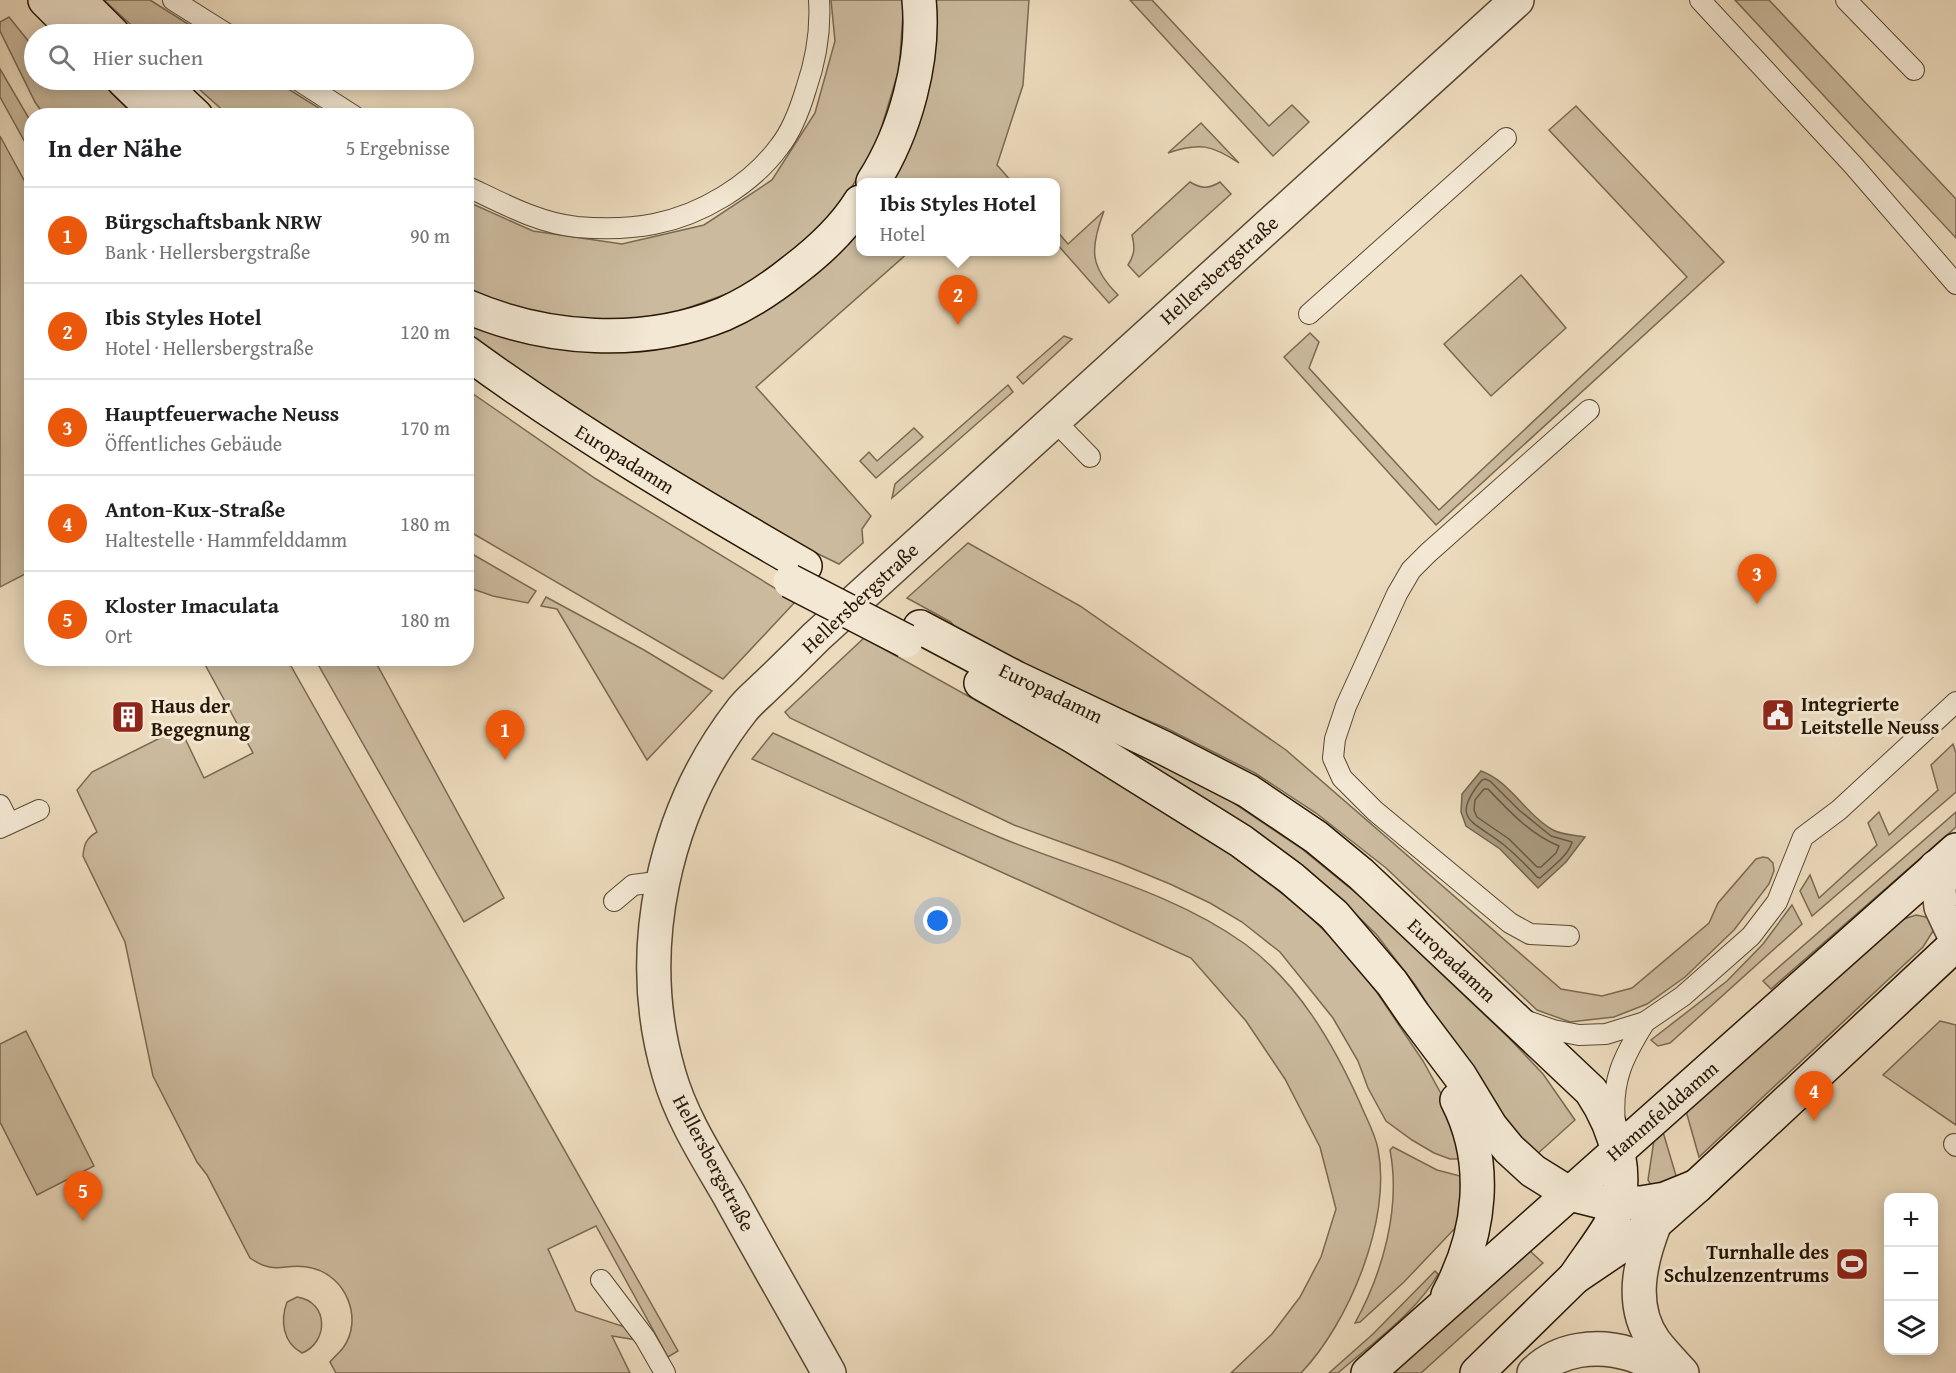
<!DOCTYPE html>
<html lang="de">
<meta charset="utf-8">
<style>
:root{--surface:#fff;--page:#f6f6f6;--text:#202124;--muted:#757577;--line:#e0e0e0;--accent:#ea580c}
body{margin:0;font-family:"Gentium Book Plus",serif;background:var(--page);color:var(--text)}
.controls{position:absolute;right:18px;bottom:18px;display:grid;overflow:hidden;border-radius:12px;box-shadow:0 3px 15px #0003}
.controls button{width:54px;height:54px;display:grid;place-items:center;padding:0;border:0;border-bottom:2px solid var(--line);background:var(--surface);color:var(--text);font:30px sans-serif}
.you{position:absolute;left:938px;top:921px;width:21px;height:21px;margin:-15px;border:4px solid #fff;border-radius:50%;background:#1a73e8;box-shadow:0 0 0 9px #1a73e833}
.badge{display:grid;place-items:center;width:39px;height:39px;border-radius:50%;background:var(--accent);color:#fff;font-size:20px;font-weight:700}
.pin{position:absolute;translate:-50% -50px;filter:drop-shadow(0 2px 3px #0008)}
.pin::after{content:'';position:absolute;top:32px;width:21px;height:18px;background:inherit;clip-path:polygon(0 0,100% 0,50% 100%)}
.popup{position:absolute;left:856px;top:178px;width:204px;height:78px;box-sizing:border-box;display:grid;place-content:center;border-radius:12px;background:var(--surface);filter:drop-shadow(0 2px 4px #0005);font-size:20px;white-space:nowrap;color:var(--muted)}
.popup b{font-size:22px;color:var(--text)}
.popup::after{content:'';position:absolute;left:50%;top:100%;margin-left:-12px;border:12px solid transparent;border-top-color:var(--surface)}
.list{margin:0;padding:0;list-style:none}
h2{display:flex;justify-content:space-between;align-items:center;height:78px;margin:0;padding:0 24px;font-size:26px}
h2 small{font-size:20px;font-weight:400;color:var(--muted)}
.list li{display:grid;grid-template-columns:39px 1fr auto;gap:18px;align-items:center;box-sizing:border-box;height:96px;padding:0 24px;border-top:2px solid var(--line)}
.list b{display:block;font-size:22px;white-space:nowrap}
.list p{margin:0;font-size:20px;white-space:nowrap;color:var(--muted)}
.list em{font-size:20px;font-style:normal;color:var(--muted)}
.icon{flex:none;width:33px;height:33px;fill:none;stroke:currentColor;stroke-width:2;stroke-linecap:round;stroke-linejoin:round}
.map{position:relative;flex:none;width:1956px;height:1373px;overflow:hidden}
.search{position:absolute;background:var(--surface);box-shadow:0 3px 15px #0003;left:24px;top:24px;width:450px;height:66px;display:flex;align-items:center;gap:15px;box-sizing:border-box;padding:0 21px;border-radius:33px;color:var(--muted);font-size:22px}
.panel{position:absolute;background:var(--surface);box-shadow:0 3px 15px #0003;left:24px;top:108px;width:450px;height:558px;border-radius:24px}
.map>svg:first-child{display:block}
.green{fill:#cbba9e;stroke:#7a6951;stroke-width:1.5}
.water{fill:#a9997e;stroke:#75654d;stroke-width:1.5}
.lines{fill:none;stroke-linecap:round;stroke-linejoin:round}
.shore{stroke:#685841;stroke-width:1.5}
.lane-casing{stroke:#594932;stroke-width:22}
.street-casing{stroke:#594932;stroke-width:36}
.secondary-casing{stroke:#281804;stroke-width:36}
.lane{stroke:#f3e8d4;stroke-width:20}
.street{stroke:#f3e8d4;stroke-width:33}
.secondary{stroke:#f3e8d4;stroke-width:33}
.secondary-bridge-casing{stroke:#281804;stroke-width:36;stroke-linecap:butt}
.secondary-bridge{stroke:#f3e8d4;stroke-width:33}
.labels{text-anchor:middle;stroke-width:6;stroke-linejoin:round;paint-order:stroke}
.street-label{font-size:20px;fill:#281804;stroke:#f3e8d4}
.poi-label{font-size:20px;font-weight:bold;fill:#281804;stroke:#f3e8d4;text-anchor:start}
</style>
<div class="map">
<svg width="1956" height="1373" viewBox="0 0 1956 1373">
<rect width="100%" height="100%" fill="#ecdbbd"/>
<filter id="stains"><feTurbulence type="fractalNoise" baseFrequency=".00333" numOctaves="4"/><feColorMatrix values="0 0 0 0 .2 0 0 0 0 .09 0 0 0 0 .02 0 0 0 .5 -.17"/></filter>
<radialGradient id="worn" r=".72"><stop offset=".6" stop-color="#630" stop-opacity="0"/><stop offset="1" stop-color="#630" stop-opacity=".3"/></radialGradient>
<g class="green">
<polygon points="107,0 150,0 204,34 141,34 105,1"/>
<polygon points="831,0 904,0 899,69 875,149 842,203 797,253 732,292 674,313 615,322 553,317 490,303 467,291 466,201 533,231 622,244 704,225 772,180 815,113 835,41"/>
<polygon points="936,0 1029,0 1023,85 997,165 1012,182 890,182"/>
<polygon points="1130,0 1152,0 1269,126 1292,105 1309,122 1273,156"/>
<polygon points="1735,0 1769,0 1956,199 1956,238"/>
<polygon points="9,17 34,48 34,80 98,80 137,115 44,115 35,102 0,31 0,22"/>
<polygon points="0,69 31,122 31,153 0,97"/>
<polygon points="189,80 274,80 330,115 228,115"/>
<polygon points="1576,106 1724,262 1436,525 1284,357 1310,333 1319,342 1309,368 1439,510 1687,277 1549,130"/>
<path d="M1201 123 1239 163C1212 145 1199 142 1168 153Z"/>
<polygon points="0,136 31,193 31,571 0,587"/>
<path d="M1190 182C1201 189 1209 189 1220 182L1231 194 1139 277 1128 265C1135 254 1135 247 1132 235Z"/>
<path d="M1104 211C1090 248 1089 266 1118 295L1109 303 1056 243V230L1068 244Z"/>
<polygon points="860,228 860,252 909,252 756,387 871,516 862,529 863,543 839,564 733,513 467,341 467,319 492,331 749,315 817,274"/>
<polygon points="1521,275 1566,328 1491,396 1444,344"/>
<polygon points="1064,336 1072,339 1023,384 1017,377"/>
<polygon points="1008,385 1013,392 892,498 895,484"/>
<polygon points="466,389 596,479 796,601 723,679 467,530"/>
<polygon points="914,428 923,437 876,478 860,461 869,452 877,461"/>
<polygon points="968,543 1080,606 1286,750 1561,989 1602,996 1632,988 1709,923 1718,903 1756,859 1763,857 1768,858 1773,863 1774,871 1769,884 1734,930 1685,977 1647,1004 1614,1017 1570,1022 1537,1010 1386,868 1316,813 1255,773 1166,728 1055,682 957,630 951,622 907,598"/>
<polygon points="467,551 536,591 528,603 493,596 467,587"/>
<polygon points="546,597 644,650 712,691 647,760 557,609 541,606"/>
<polygon points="864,638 1065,750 1230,854 1301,908 1342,948 1376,991 1423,1061 1456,1121 1464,1159 1450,1159 1434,1153 1412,1140 1386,1121 1368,1088 1358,1061 1333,1018 1280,952 1242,922 1210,903 1170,884 1119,863 1014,825 790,718 785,712"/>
<path d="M202 659H287L678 1351 668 1357 596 1226 548 1249 576 1311 631 1329 637 1340 612 1336 630 1373H336L330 1362C334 1357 339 1353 343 1348 364 1319 346 1276 312 1268 285 1261 278 1277 250 1258L207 1175 197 1162 153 1076 125 942 83 856C84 843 87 838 97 832L77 790 92 772 180 728 204 778 253 753Z"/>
<polygon points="315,659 374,659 504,898 464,922"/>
<polygon points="1097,731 1229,800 1302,849 1362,898 1508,1037 1543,1074 1575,1120 1535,1156 1493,1111 1416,986 1376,934 1328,887 1274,846"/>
<path d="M773 733C848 767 923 805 999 837 1081 871 1171 891 1245 944 1298 983 1333 1043 1360 1103 1366 1118 1375 1133 1378 1149 1392 1219 1349 1323 1301 1373H1231L1272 1334 1300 1297 1321 1257 1336 1209 1320 1147 1285 1079 1246 1021 1191 958 752 759Z"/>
<polygon points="1953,744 1956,753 1956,792 1812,916 1800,891 1810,875 1819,898 1877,845 1868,823 1879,812 1889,835 1938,790 1931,765"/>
<polygon points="1956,812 1956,827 1771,989 1763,981"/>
<polygon points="1792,905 1802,924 1670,1043 1658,1046 1651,1040 1727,981 1763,944"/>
<polygon points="1916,915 1930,918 1933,931 1923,947 1699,1157 1686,1111 1901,920"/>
<polygon points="1940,1021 1956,1025 1956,1125 1883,1075"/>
<polygon points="26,1031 94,1166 37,1195 0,1122 0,1044"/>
<polygon points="1663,1132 1677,1179 1665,1184 1651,1185 1648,1180 1654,1140"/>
<path d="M1393 1147 1437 1170 1464 1177 1460 1223 1404 1282 1360 1322 1355 1323C1383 1272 1401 1208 1390 1150Z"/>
<polygon points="1530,1251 1543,1263 1421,1373 1393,1373"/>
<path d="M1435 1271 1438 1274C1418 1311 1370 1345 1338 1373H1329L1373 1334Z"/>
<path d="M297 1297C330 1302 328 1343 302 1353 283 1343 280 1321 287 1302Z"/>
</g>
<path class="water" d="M1481 771C1510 781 1526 815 1553 830 1562 835 1576 835 1585 837L1566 862 1538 888 1500 849 1466 826 1461 812 1462 794Z"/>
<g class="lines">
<g class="shore">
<path d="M1485 779 1490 781 1519 810 1551 836 1572 842C1569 855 1551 868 1540 878L1537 877C1527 866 1515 854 1504 845 1475 821 1448 821 1482 780Z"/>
<path d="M1484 789H1488C1509 811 1531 835 1559 846L1556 853 1541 867H1537L1509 839 1477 817 1474 810 1475 800Z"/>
</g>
<g class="lane-casing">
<g id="lane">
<polyline points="173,0 227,34"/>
<polyline points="1700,0 1853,165 1956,284"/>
<polyline points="1846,0 1914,70"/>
<polyline points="298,80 354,116"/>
<path d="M466 186C502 203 538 223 577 227 602 229 629 229 654 224 701 215 751 185 779 147 792 131 800 109 806 89 816 60 821 31 819 0"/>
<polyline points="1309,314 1506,138"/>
<polyline points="1054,420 1090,457"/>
<polyline points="0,805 9,823"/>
<polyline points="0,828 39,810"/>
<polyline points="614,901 633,885 664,881"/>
<polyline points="1569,936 1530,934 1510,923 1375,811 1342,778 1333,758 1335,739 1346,706 1397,594 1411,570 1428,553 1589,410"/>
<polyline points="1524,1020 1553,1030 1579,1035 1606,1034 1645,1022 1683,996 1751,936 1777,902 1803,837 1839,810 1956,702"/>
<path d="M1615 1123C1611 1081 1623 1057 1645 1022"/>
<polyline points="1954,1144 1956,1146"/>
<polyline points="601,1280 645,1338 665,1373"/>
</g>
</g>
<g class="street-casing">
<g id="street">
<polyline points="1956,873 1936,867 1941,907 1956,939"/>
<path d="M1655 1223C1640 1261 1629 1305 1654 1341 1662 1352 1673 1363 1682 1373"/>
<path d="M829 1373C796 1314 762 1255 729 1195 707 1157 681 1117 669 1074 633 951 663 811 742 710 749 701 759 693 767 685 784 669 800 653 816 637L1517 0"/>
<path d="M1534 1373C1559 1348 1597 1344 1630 1354 1644 1358 1658 1367 1672 1373"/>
</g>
</g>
<g class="secondary-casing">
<g id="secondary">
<polyline points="45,0 79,34"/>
<polyline points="79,0 113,34"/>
<polyline points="123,80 160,116"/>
<polyline points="158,80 196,116"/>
<path d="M873 182C905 132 925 60 919 0"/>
<path d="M466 306C547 341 643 347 724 314 749 303 773 287 794 270 819 251 843 229 860 202"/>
<path d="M466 352C574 431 689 499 805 566"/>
<path d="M920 627 1016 678 1164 748 1248 791 1316 837 1361 874 1591 1091C1617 1130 1633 1182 1609 1227 1599 1244 1586 1260 1575 1277"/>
<polyline points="981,683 1076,738 1241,841 1291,878 1334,915 1392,983 1414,1015 1460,1076 1491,1127 1509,1149 1533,1171 1570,1194 1602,1202 1641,1203 1665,1199 1697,1186"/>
<path d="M1448 1295C1481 1234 1489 1162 1457 1100"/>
<path d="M1368 1373C1564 1198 1760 1024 1956 850"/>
<polyline points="1477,1373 1575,1277 1655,1223 1697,1186 1956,944"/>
</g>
</g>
<use href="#lane" class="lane"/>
<use href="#street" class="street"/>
<use href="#secondary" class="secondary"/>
<g class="secondary-bridge-casing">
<polyline id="secondary-bridge" points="790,581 906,641"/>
</g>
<use href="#secondary-bridge" class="secondary-bridge"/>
</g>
<defs>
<g id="civic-square" transform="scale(1.725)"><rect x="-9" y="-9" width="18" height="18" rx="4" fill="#8f2418" stroke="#f3e8d4"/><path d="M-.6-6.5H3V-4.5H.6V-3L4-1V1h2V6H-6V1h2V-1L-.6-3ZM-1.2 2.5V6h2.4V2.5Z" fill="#fff"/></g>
<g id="building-square" transform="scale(1.725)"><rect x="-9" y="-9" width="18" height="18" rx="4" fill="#8f2418" stroke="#f3e8d4"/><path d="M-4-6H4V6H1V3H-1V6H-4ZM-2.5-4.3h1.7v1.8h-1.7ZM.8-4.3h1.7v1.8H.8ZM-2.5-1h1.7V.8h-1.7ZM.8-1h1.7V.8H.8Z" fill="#fff"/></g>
<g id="stadium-square" transform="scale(1.725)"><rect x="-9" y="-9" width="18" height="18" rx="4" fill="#8f2418" stroke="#f3e8d4"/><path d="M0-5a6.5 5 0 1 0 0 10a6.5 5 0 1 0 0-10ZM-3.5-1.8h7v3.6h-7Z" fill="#fff"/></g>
</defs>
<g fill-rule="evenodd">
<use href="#civic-square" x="1778" y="715"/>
<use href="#building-square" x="128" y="717"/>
<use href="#stadium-square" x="1852" y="1264"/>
</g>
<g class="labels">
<g class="street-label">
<text transform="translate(1219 270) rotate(-42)" y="7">Hellersbergstraße</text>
<text transform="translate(625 459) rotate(32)" y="7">Europadamm</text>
<text transform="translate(860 598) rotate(-43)" y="7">Hellersbergstraße</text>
<text transform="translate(1051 693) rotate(26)" y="7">Europadamm</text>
<text transform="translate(1452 960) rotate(43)" y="7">Europadamm</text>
<text transform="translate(1662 1111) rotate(-41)" y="7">Hammfelddamm</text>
<text transform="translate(714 1163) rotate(62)" y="7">Hellersbergstraße</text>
</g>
<g class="poi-label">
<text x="1801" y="711">Integrierte<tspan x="1801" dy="23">Leitstelle Neuss</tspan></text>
<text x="151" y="713">Haus der<tspan x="151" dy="23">Begegnung</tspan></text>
<text x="1829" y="1259" text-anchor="end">Turnhalle des<tspan x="1829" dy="23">Schulzenzentrums</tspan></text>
</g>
</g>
<rect width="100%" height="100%" filter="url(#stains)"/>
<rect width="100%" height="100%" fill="url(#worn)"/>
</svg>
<div class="controls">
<button>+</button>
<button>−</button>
<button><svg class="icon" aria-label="layers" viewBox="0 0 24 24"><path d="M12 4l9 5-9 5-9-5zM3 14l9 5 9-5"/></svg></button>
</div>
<div class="you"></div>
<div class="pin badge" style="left:505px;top:760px">1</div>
<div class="pin badge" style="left:958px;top:325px">2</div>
<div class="popup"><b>Ibis Styles Hotel</b>Hotel</div>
<div class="pin badge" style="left:1757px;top:604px">3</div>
<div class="pin badge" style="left:1814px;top:1121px">4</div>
<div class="pin badge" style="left:83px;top:1221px">5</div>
<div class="search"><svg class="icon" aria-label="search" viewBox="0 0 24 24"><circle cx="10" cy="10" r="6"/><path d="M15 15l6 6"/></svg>Hier suchen</div>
<section class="panel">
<h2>In der Nähe<small>5 Ergebnisse</small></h2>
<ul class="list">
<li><span class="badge">1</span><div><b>Bürgschaftsbank NRW</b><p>Bank · Hellersbergstraße</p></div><em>90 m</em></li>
<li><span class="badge">2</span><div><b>Ibis Styles Hotel</b><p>Hotel · Hellersbergstraße</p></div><em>120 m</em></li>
<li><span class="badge">3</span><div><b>Hauptfeuerwache Neuss</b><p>Öffentliches Gebäude</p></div><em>170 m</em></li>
<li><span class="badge">4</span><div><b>Anton-Kux-Straße</b><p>Haltestelle · Hammfelddamm</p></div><em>180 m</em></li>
<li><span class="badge">5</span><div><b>Kloster Imaculata</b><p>Ort</p></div><em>180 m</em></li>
</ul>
</section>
</div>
